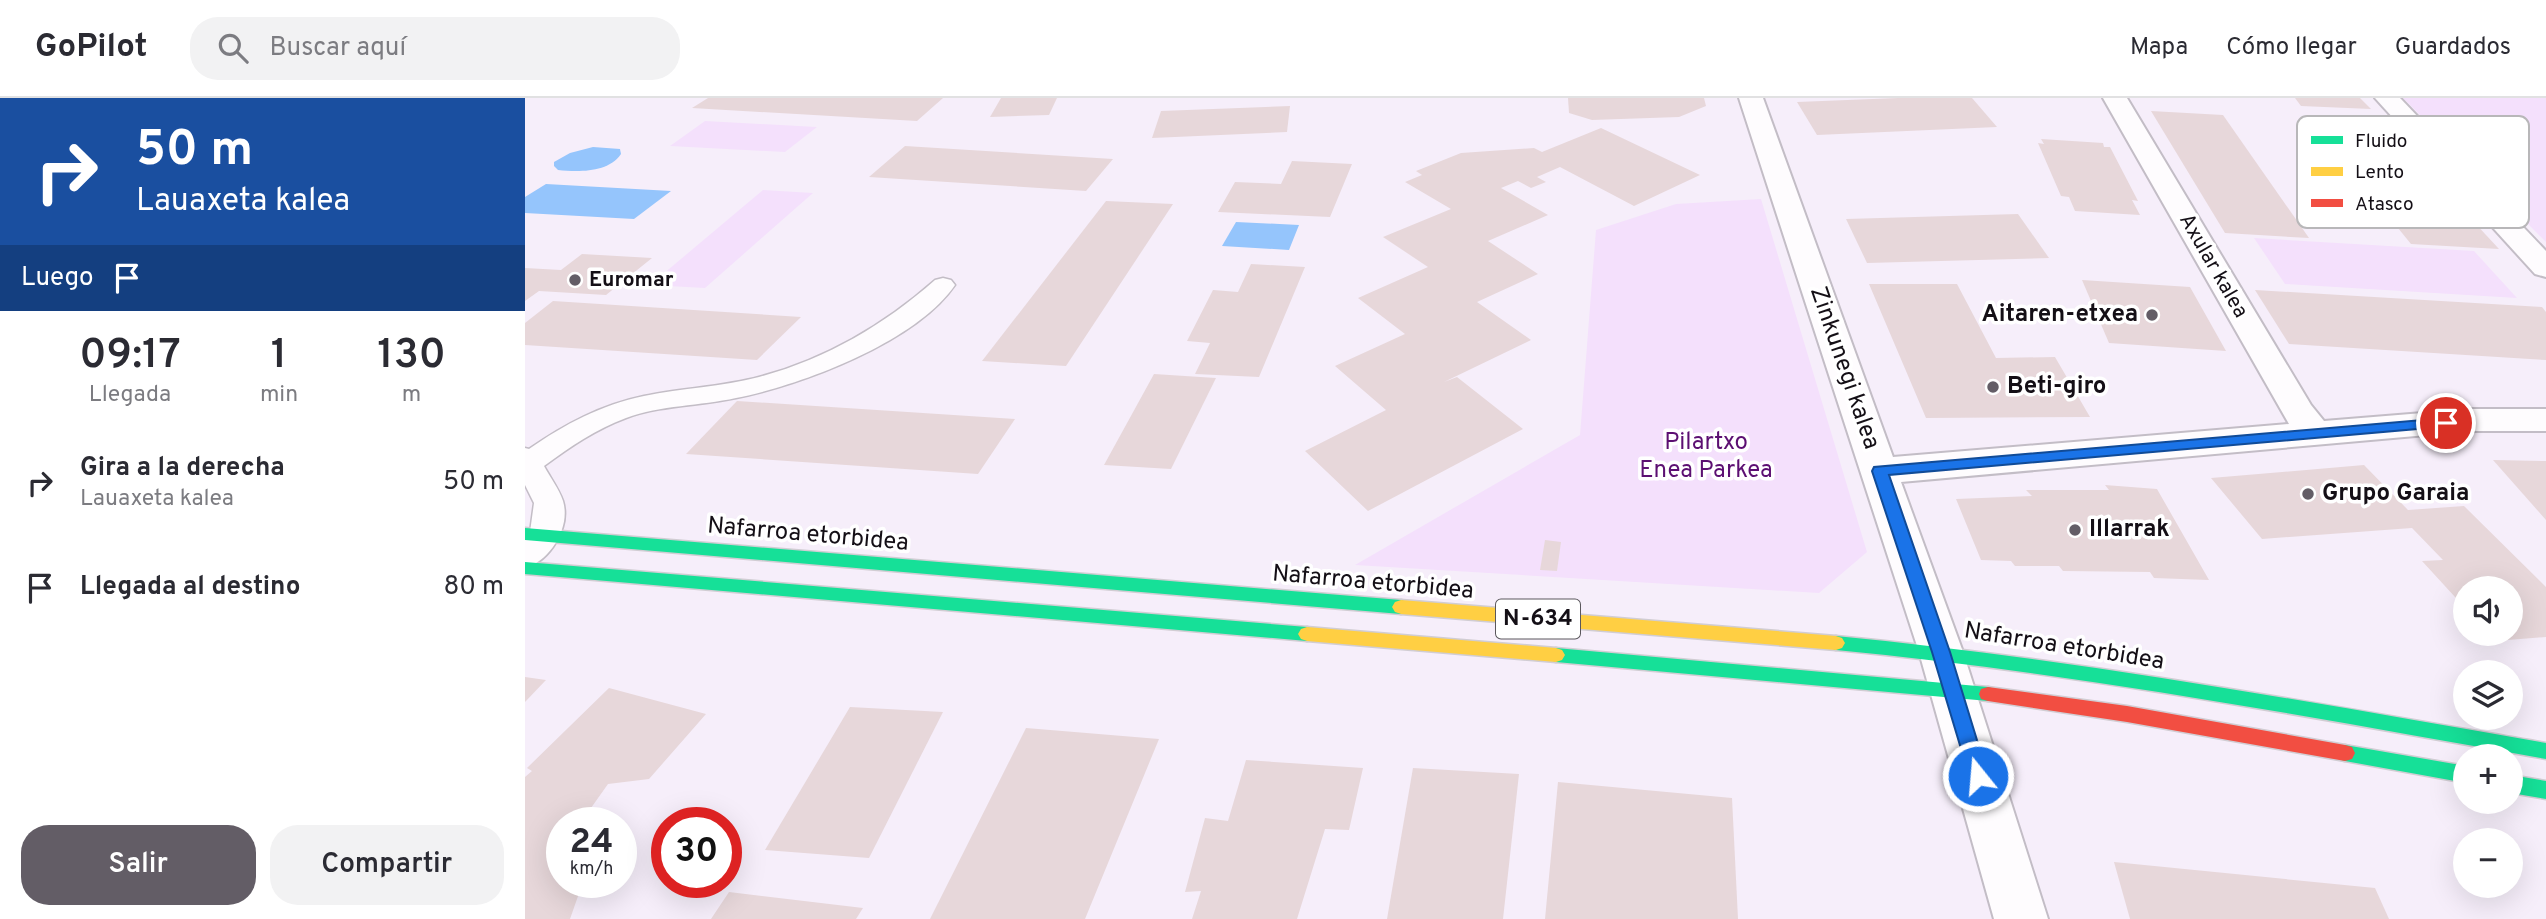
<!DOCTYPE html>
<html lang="es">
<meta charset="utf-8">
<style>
body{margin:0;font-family:Overpass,sans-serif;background:#f2f2f3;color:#2b2b33;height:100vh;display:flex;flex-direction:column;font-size:26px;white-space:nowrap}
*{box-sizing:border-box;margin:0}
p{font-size:23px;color:#7c7c81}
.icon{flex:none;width:38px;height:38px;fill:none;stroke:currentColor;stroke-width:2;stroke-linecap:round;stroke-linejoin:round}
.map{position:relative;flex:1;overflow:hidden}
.side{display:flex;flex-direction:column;background:#fff;width:525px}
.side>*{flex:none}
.banner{background:#1a4fa0;color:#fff;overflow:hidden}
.tools{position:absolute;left:1928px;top:478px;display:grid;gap:14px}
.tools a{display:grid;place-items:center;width:70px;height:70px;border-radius:50%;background:#fff;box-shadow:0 7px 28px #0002;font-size:35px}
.speed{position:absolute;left:21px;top:709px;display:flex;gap:14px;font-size:35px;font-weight:700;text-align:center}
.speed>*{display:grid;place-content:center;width:91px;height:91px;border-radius:50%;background:#fff;box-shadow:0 7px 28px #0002;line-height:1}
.speed small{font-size:18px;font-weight:400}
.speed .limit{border:10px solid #d22;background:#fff;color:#111}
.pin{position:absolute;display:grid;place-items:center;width:60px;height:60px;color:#fff;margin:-30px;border:4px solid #fff;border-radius:50%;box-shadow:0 2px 7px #0007}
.me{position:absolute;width:77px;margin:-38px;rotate:343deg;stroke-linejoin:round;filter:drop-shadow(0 0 5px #0008)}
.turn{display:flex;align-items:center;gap:24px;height:147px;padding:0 21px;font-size:32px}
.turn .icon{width:91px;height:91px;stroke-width:2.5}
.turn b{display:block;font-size:49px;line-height:60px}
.then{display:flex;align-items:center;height:66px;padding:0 21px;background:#0003;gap:14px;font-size:26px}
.eta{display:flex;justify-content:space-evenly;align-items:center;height:119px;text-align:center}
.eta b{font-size:42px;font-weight:600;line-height:49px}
.action{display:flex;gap:14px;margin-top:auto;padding:14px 21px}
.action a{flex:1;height:80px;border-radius:28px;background:#635d66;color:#fff;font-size:28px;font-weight:600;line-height:80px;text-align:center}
.action a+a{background:#f2f2f3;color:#2b2b33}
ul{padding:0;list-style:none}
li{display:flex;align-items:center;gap:21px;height:105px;padding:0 21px}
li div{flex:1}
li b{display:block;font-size:26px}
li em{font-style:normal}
header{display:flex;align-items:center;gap:42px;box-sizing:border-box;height:98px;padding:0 35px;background:#fff;border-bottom:2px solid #e1e1e2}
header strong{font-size:33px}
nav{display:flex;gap:38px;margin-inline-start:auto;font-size:24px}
.search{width:490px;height:63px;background:#f2f2f3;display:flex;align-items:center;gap:18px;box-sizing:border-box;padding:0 24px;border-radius:28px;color:#7c7c81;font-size:26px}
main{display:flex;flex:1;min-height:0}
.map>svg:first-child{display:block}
</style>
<header>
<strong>GoPilot</strong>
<div class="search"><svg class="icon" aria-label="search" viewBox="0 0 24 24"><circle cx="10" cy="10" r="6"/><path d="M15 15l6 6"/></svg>Buscar aquí</div>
<nav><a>Mapa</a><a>Cómo llegar</a><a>Guardados</a></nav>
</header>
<main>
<section class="side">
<div class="banner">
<div class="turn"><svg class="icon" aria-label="right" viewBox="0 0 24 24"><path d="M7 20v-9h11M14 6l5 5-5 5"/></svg><div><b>50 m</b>Lauaxeta kalea</div></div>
<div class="then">Luego<svg class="icon" aria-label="arrive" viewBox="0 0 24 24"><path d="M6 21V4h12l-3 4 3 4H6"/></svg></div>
</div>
<div class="eta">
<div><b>09:17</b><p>Llegada</p></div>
<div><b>1</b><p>min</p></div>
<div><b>130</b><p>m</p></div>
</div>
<ul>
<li><svg class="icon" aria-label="right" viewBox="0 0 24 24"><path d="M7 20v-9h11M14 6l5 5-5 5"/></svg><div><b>Gira a la derecha</b><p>Lauaxeta kalea</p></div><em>50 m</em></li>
<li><svg class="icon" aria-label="arrive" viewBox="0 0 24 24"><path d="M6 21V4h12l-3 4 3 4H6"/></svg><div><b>Llegada al destino</b></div><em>80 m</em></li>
</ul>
<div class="action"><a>Salir</a><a>Compartir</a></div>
</section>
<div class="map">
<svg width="2021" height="821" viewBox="0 0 2021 821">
<rect width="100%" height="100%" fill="#f6eefa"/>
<!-- green -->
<g fill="#f4e0fc">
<path d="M1878,0H2021V144Z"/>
<path d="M180,23L292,29L260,54L145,48Z"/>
<path d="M238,92L288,95L180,190L125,187Z"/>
<path d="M1236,101L1342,454L1294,495L830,467L1055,337L1071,132L1151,106Z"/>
<path d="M1729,140L1949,153L1992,200L1760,186Z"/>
</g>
<!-- water -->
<g fill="#95c5fc">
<path d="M68,49L95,51L96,56C83,75 53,74 33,72L29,68V64L45,55Z"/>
<path d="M21,86L146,93L109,121L0,115V99Z"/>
<path d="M711,124L774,127L764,152L697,148Z"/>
</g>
<!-- building -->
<g fill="#e7d7da">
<path d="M183,0H418L392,23L167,10Z"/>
<path d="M476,0H532L524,17L465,19Z"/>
<path d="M1043,0H1179L1181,8L1154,19L1067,22L1044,15Z"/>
<path d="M1373,0H1447L1472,29L1292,37L1272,4Z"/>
<path d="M1770,0H1835L1846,11L1776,8Z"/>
<path d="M765,8L762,34L627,40L636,13Z"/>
<path d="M1626,13L1698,17L1784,140L1700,135Z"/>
<path d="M1785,22L1858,26L1974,151L1886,146Z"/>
<path d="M1076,30L1175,77L1109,108L1035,69L1012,79L1021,84L1006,90L993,83L976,90L1023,117L963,143L1013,176L952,204L1006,242L919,284L932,279L998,331L843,413L780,353L861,312L810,268L880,236L833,200L903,169L858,139L926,111L880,84L897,77L891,73L936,55L1009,50L1017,54Z"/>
<path d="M1516,41L1578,45L1579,49H1585L1613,103L1607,102L1615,117L1550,113L1544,99L1536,98L1513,45L1519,46Z"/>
<path d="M380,48L588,61L561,93L344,79Z"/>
<path d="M767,63L827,66L805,119L693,114L710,84L756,86Z"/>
<path d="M581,103L648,106L541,268L457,263Z"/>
<path d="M1493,116L1524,160L1342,165L1321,121Z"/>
<path d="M57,156L127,160L81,197L14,193L0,203V170L36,172Z"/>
<path d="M726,166L780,169L734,279L670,276L685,245L662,243L688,192L713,194Z"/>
<path d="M1557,182L1665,189L1701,253L1584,245Z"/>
<path d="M1344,186H1432L1471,260L1530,259L1565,319L1401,320Z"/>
<path d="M1730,192L2017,209L2021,214V262L1764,246Z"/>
<path d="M28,203L276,219L232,262L0,247V225Z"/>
<path d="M629,276L691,280L646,371L579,367Z"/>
<path d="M212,303L490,321L453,376L161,356Z"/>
<path d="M1968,362L2021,363V422Z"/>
<path d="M1839,367L1883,412L1939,408L2021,489V539L1970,543L1963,536H1986V490H1941V511L1897,463L1918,462L1887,430L1737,441L1686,380Z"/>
<path d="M1580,387L1632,391L1684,482L1629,480L1625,474L1538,473L1534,468H1490L1486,463L1456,462L1431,401L1507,398L1501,392H1584Z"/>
<path d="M1020,442L1036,444L1032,473L1015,472Z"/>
<path d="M0,579L21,582L0,604Z"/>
<path d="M84,590L181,616L124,681L83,686L56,724H37V752L28,764L37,765V784H58L45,821H0V679L7,673L2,670Z"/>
<path d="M325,609L418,614L344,760L240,752Z"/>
<path d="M501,630L634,641L560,821H405Z"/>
<path d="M721,662L838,670L824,732L800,731L772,821H667L676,793L660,794L680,720L703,723Z"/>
<path d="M888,670L994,676L978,821H862Z"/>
<path d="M1033,684L1207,700L1213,821H1020Z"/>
<path d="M1589,764L1850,790L1864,821H1605Z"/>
<path d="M204,794L338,810L331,821H186Z"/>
</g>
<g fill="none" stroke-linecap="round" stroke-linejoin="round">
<defs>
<path id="lane" d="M418,180L426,182L430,187C391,244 277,287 211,300C175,308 136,307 101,320C71,331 45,349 19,368C25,379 34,391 38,403C46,429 25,463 0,470V440L5,434L9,405L0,387V350L4,351C40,326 76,307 119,298C157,290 197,289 234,279C301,261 359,227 410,182Z"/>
<g id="street">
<path d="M1214,0H1238L1368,359L1764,326L1578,0H1602L1786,307L1799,323L1947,311H2021V333H1947L1376,384L1438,554L1523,821H1469L1394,554Z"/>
<path d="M1850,0H1875L2021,153V179L2010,176Z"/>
</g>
<g id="fast">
<path d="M0,430L876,502L882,504L885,509L882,514L876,516L0,442Z"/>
<path d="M0,464L782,529L788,531L791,536L788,541L782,543L0,476Z"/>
<path d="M1311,538C1550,561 1785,604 2021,645V661C1785,619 1550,575 1311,552L1305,550L1302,545L1305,540Z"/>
<path d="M1031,550L1463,589L1470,591L1472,596L1470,601L1463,603L1031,564L1025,562L1022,557L1025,552Z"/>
<path d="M1820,647L1941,668V685L1820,663L1813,661L1810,655L1813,649Z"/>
<path d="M1986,677L2021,683V701L1986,695Z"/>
</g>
<g id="slow">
<path d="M876,502L1311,538L1317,540L1320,545L1317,550L1311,552L876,516L870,514L867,509L870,504Z"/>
<path d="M782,529L1031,550L1037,552L1040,557L1037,562L1031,564L782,543L776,541L773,536L776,531Z"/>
</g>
<path id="jam" d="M1463,589L1602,608L1820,647L1827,649L1830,655L1827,661L1820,663L1602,624L1463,603L1456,601L1454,596L1456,591Z"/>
</defs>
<!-- lane casing -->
<use href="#lane" stroke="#c3bdc6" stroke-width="3"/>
<!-- street casing -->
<use href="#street" stroke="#c3bdc6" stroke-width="4"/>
<!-- fast casing -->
<use href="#fast" stroke="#d1cdd3" stroke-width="3"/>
<!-- slow casing -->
<use href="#slow" stroke="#d1cdd3" stroke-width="3"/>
<!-- jam casing -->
<use href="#jam" stroke="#d1cdd3" stroke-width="3"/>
<!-- lane -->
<use href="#lane" fill="#fefcfe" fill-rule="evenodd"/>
<!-- street -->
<use href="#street" fill="#fefcfe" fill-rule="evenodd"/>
<!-- fast -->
<use href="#fast" fill="#16e098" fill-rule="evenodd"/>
<!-- slow -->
<use href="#slow" fill="#ffcf43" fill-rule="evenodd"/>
<!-- jam -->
<use href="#jam" fill="#f24e42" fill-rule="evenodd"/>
</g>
<!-- route -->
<path fill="#1a73e8" stroke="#114b97" stroke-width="2" d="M1921,320L1926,321V328L1364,377L1425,554L1463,678L1460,684L1453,687L1446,684L1407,554L1347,373L1349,369Z"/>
<!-- markers -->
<g fill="#635d66" stroke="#fff" stroke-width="2.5">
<circle cx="50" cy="182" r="7"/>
<circle cx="1627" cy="217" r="7"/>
<circle cx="1468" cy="289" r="7"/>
<circle cx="1783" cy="396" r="7"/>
<circle cx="1550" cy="432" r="7"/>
</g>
<g text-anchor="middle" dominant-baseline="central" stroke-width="7" stroke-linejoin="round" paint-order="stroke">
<!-- far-street labels -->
<g font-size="21" fill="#140f16" stroke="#fff">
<text transform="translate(1688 168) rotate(60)">Axular kalea</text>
</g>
<!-- far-poi labels -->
<g font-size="21" font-weight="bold" fill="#140f16" stroke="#fff" text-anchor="start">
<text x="64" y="182">Euromar</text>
</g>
<!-- shield labels -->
<rect fill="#fff" stroke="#5a575c" stroke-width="2" x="971" y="501.5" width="84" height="39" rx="5"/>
<g font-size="23" font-weight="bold" fill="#140f16">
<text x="1013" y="521">N-634</text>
</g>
<!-- poi labels -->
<g font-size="24" font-weight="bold" fill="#140f16" stroke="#fff" text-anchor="start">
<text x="1613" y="217" text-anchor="end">Aitaren-etxea</text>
<text x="1482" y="289">Beti-giro</text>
<text x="1797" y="396">Grupo Garaia</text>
<text x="1564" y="432">Illarrak</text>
</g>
<!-- street labels -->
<g font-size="24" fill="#140f16" stroke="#fff">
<text transform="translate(1319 270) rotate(71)">Zinkunegi kalea</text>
<text transform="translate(283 437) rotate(5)">Nafarroa etorbidea</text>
<text transform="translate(848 485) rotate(5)">Nafarroa etorbidea</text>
<text transform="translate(1539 549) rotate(9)">Nafarroa etorbidea</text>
</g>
<!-- park labels -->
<g font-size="24" fill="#5c0f72" stroke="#fff">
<text x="1181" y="345">Pilartxo<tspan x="1181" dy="28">Enea Parkea</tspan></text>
</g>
</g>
<!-- legend -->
<rect x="1772" y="18" width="232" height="112" rx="10" fill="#fff" stroke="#b8b7b9" stroke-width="2"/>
<rect x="1786" y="38" width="32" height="8" fill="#16e098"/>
<rect x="1786" y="69" width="32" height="9" fill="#ffcf43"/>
<rect x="1786" y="101" width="32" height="8" fill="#f24e42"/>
<g font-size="19" fill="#140f16">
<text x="1830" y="49">Fluido</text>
<text x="1830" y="80">Lento</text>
<text x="1830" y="112">Atasco</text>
</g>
</svg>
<div class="tools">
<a><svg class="icon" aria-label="sound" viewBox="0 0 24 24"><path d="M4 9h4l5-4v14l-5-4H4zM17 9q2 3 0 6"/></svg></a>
<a><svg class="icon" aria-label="layers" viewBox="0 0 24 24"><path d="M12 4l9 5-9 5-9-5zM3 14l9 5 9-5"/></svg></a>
<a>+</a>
<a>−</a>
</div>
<div class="speed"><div>24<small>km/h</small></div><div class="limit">30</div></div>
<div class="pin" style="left:1921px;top:325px;background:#d93025"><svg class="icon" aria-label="arrive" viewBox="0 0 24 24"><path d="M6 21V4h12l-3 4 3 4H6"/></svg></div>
<svg class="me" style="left:1453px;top:678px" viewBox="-20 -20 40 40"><circle r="17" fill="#1a73e8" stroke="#fff" stroke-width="3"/><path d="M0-11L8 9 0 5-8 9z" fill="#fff"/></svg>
</div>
</main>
